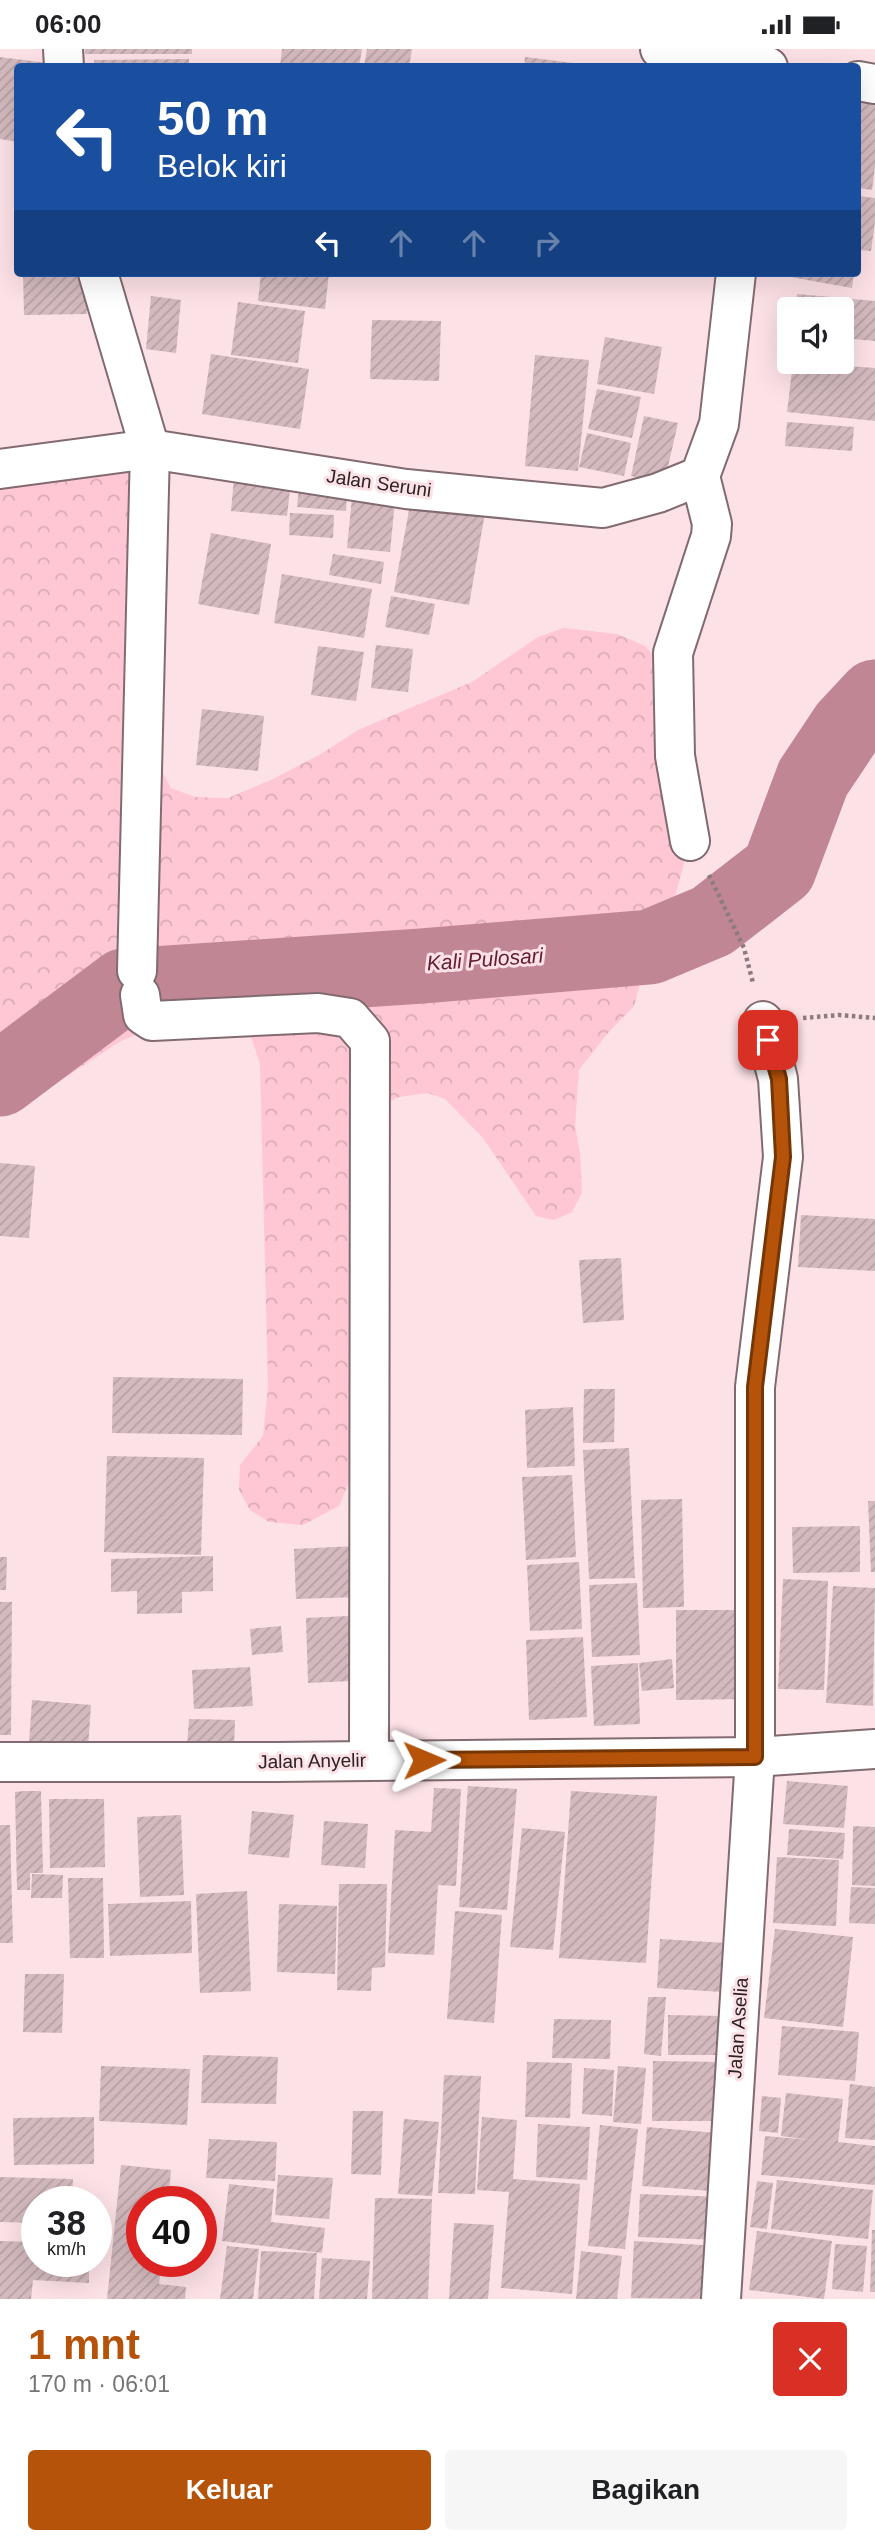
<!DOCTYPE html>
<html lang="id">
<meta charset="utf-8">
<style>
body{margin:0;font-family:Arial,sans-serif;background:#f6f6f6;color:#202124;height:100vh;display:flex;flex-direction:column;font-size:26px;white-space:nowrap}
*{box-sizing:border-box;margin:0}
p{font-size:23px;color:#757577}
.icon{flex:none;width:38px;height:38px;fill:none;stroke:currentColor;stroke-width:2;stroke-linecap:round;stroke-linejoin:round}
.map{position:relative;height:2250px;overflow:hidden}
.panel{display:flex;flex-direction:column;background:#fff;flex:1}
.panel>*{flex:none}
.banner{position:absolute;left:14px;top:14px;width:847px;height:214px;border-radius:7px;box-shadow:0 7px 28px #0002;background:#1a4fa0;color:#fff;overflow:hidden}
.controls{position:absolute;left:777px;top:248px;display:grid;gap:14px}
.controls a{display:grid;place-items:center;width:77px;height:77px;border-radius:7px;background:#fff;box-shadow:0 7px 28px #0002;font-size:35px}
.speed{position:absolute;left:21px;top:2137px;display:flex;gap:14px;font-size:35px;font-weight:700;text-align:center}
.speed>*{display:grid;place-content:center;width:91px;height:91px;border-radius:50%;background:#fff;box-shadow:0 7px 28px #0002;line-height:1}
.speed small{font-size:18px;font-weight:400}
.speed .limit{border:10px solid #d22;background:#fff;color:#111}
.pin{position:absolute;display:grid;place-items:center;width:60px;height:60px;color:#fff;margin:-30px;border-radius:14px;box-shadow:0 4px 10px #0006}
.me{position:absolute;width:77px;margin:-38px;rotate:89deg;stroke-linejoin:round;filter:drop-shadow(0 0 5px #0008)}
.turn{display:flex;align-items:center;gap:24px;height:147px;padding:0 28px;font-size:32px}
.turn .icon{width:91px;height:91px;stroke-width:2.5}
.turn b{display:block;font-size:49px;line-height:60px}
.lanes{display:flex;align-items:center;height:66px;padding:0 28px;background:#0003;justify-content:center;gap:35px;direction:ltr}
.lanes .off{opacity:.35}
.round{display:grid;place-items:center;flex:none;width:74px;height:74px;border-radius:7px;background:#f6f6f6}
.summary{display:flex;align-items:center;justify-content:space-between;height:119px;padding:0 28px}
h1{font-size:42px;font-weight:700;line-height:52px;color:#b45309}
.action{display:flex;gap:14px;margin-top:auto;padding:14px 28px}
.action a{flex:1;height:80px;border-radius:7px;background:#b45309;color:#fff;font-size:28px;font-weight:700;line-height:80px;text-align:center}
.action a+a{background:#f6f6f6;color:#202124}
.status{display:flex;justify-content:space-between;align-items:center;height:49px;padding:0 35px;background:#fff;direction:ltr}
.status svg{height:19px;fill:currentColor}
.map>svg:first-child{display:block}
</style>
<div class="status"><b>06:00</b><svg viewBox="0 0 49 12"><path d="M0 12V9h3v3zM5 12V6h3v6zM10 12V3h3v9zM15 12V0h3v12zM26 1h20v11H26zM47 4h2v5h-2z"/></svg></div>
<div class="map">
<svg width="875" height="2250" viewBox="0 0 875 2250">
<defs>
<pattern id="forest-crowns" width="20" height="18" patternUnits="userSpaceOnUse" patternTransform="scale(1.75)"><rect width="20" height="18" fill="#fec7d3"/><path d="M2 6a3 3 0 1 1 6 0M12 15a3 3 0 1 1 6 0" fill="none" stroke="#daabb5"/></pattern>
<pattern id="building-hatch" width="6" height="6" patternUnits="userSpaceOnUse" patternTransform="scale(1.75)"><rect width="6" height="6" fill="#d4babf"/><path d="M-1 1l2-2M0 6l6-6M5 7l2-2" fill="none" stroke="#b6a0a4"/></pattern>
</defs>
<rect width="100%" height="100%" fill="#fce1e6"/>
<!-- forest -->
<path fill="url(#forest-crowns)" d="M150,400L148,696L171,739L195,748L228,749L271,731L321,705L358,681L472,633L538,588L564,579L617,585L645,597L671,626L690,792L672,859L652,891L634,957L607,985L579,1021L575,1077L580,1104L582,1144L572,1163L554,1171L536,1167L483,1089L445,1050L428,1044L399,1048L368,1062L349,1082V1433L339,1457L303,1476L269,1473L250,1461L239,1441L240,1416L263,1387L268,1337L260,1015L250,985L155,978L119,993L66,1028L0,1054V420Z"/>
<g fill="none" stroke-linecap="round" stroke-linejoin="round">
<!-- river -->
<path stroke="#c08694" stroke-width="75" d="M0,1030L124,937L422,917L650,898L712,872L779,820L813,729L847,678L875,648"/>
</g>
<!-- building -->
<g fill="url(#building-hatch)">
<rect x="85" y="0" width="107" height="5"/>
<path d="M282,0H362L359,18H280Z"/>
<path d="M367,0H412L409,18H364Z"/>
<path d="M0,8L63,16L18,18V93L0,90Z"/>
<path d="M525,8L590,16V18H524Z"/>
<path d="M189,10V18H94V11Z"/>
<path d="M858,50L875,53V117L872,141L858,139Z"/>
<path d="M858,147L875,149V173L871,202L858,201Z"/>
<path d="M23,224H86L87,265L24,266Z"/>
<path d="M261,224H329L325,260L258,252Z"/>
<path d="M768,224H854L852,239Z"/>
<path d="M797,245L875,252V292L842,289V261H796Z"/>
<path d="M151,247L181,251L176,304L146,300Z"/>
<path d="M238,253L305,262L298,314L231,306Z"/>
<path d="M372,271L441,272L439,332L370,330Z"/>
<path d="M605,288L662,298L654,345L597,335Z"/>
<path d="M211,305L309,320L300,380L202,365Z"/>
<path d="M535,306L589,311L578,422L525,417Z"/>
<path d="M793,313L875,319V372L787,363Z"/>
<path d="M597,340L641,348L632,389L588,380Z"/>
<path d="M644,367L678,374L664,435L631,427Z"/>
<path d="M787,373L854,378L852,402L785,397Z"/>
<path d="M587,384L631,394L624,427L579,418Z"/>
<path d="M235,418L292,423L287,467L231,462Z"/>
<path d="M300,428L348,431L346,462L297,458Z"/>
<path d="M353,438L396,442L390,503L347,499Z"/>
<path d="M412,445L486,458L469,556L394,543Z"/>
<path d="M290,464L334,466L333,489L289,486Z"/>
<path d="M211,484L271,495L259,566L198,555Z"/>
<path d="M333,505L384,513L381,535L329,526Z"/>
<path d="M282,525L372,540L364,589L274,574Z"/>
<path d="M391,547L435,555L429,586L385,578Z"/>
<path d="M376,596L413,600L408,643L371,639Z"/>
<path d="M318,597L364,603L356,652L311,646Z"/>
<path d="M202,660L264,667L258,722L196,716Z"/>
<path d="M0,1114L35,1117L29,1189L0,1187Z"/>
<path d="M801,1166L875,1170V1222L798,1218Z"/>
<path d="M621,1209L624,1271L583,1274L579,1211Z"/>
<path d="M113,1328L243,1330L242,1386L112,1384Z"/>
<path d="M584,1340H615L614,1393L583,1394Z"/>
<path d="M573,1358L575,1417L527,1419L525,1361Z"/>
<path d="M629,1399L635,1529L589,1530L583,1401Z"/>
<path d="M107,1407L204,1409L201,1506L104,1503Z"/>
<path d="M572,1426L576,1508L526,1511L522,1428Z"/>
<path d="M682,1450L684,1558L643,1559L641,1451Z"/>
<path d="M868,1452H875V1523H871Z"/>
<path d="M860,1477V1523L793,1524L792,1478Z"/>
<path d="M356,1497L359,1548L296,1550L294,1500Z"/>
<path d="M213,1507V1542L182,1543V1564L137,1565V1542L111,1543V1510Z"/>
<path d="M0,1508H7L6,1541H0Z"/>
<path d="M579,1513L582,1580L530,1582L527,1516Z"/>
<path d="M783,1530L828,1532L824,1641L778,1640Z"/>
<path d="M637,1534L640,1606L592,1608L589,1536Z"/>
<path d="M833,1537L875,1539L873,1657L826,1654Z"/>
<path d="M0,1553H12L11,1686H0Z"/>
<path d="M676,1561H750V1650L676,1651Z"/>
<path d="M349,1567L351,1632L308,1634L306,1569Z"/>
<path d="M281,1577L283,1603L252,1606L250,1580Z"/>
<path d="M583,1588L587,1668L529,1671L526,1591Z"/>
<path d="M672,1610L674,1639L642,1642L639,1614Z"/>
<path d="M638,1614L640,1675L594,1677L591,1617Z"/>
<path d="M250,1618L253,1657L194,1660L192,1621Z"/>
<path d="M32,1651L91,1656L88,1699L29,1694Z"/>
<path d="M189,1670L235,1671L234,1699L187,1697Z"/>
<path d="M787,1732L848,1737L844,1779L783,1775Z"/>
<path d="M468,1737L517,1740L507,1861L459,1858Z"/>
<path d="M434,1739L461,1740L456,1837L438,1836L434,1906L388,1904L395,1781L431,1783Z"/>
<path d="M24,1742H41L43,1824H30V1841H17L15,1743Z"/>
<path d="M571,1742L657,1747L646,1914L559,1909Z"/>
<path d="M49,1750H104L105,1818L50,1819Z"/>
<path d="M252,1762L294,1766L289,1809L248,1805Z"/>
<path d="M181,1766L184,1846L140,1848L137,1768Z"/>
<path d="M324,1772L368,1775L365,1819L321,1816Z"/>
<path d="M0,1776H10L13,1894H0Z"/>
<path d="M853,1777L875,1778V1837L852,1836Z"/>
<path d="M522,1779L565,1783L553,1901L510,1898Z"/>
<path d="M789,1780L845,1784L843,1810L787,1806Z"/>
<path d="M777,1808L839,1811L836,1877L773,1874Z"/>
<path d="M32,1825L63,1826L62,1849H31Z"/>
<path d="M68,1829H103L104,1909H70Z"/>
<path d="M339,1835H387L385,1918L372,1919L371,1942L337,1941Z"/>
<path d="M851,1838L875,1839V1875L849,1874Z"/>
<path d="M247,1842L251,1942L200,1944L196,1845Z"/>
<path d="M191,1852L192,1904L110,1907L108,1855Z"/>
<path d="M279,1855L337,1857L335,1925L277,1923Z"/>
<path d="M455,1862L502,1866L494,1974L447,1970Z"/>
<path d="M775,1880L853,1888L843,1978L764,1969Z"/>
<path d="M660,1890L726,1894L723,1943L657,1939Z"/>
<path d="M25,1925H64L62,1984L23,1983Z"/>
<path d="M648,1948H666L661,2007L644,2005Z"/>
<path d="M668,1966L722,1967V2006H668Z"/>
<path d="M554,1970L611,1971L610,2010L552,2009Z"/>
<path d="M782,1977L859,1983L855,2032L778,2026Z"/>
<path d="M203,2006L278,2008L276,2055L201,2054Z"/>
<path d="M653,2012L725,2013V2072H652Z"/>
<path d="M527,2013L572,2014L570,2069L525,2068Z"/>
<path d="M101,2017L190,2020L187,2076L99,2072Z"/>
<path d="M618,2017L646,2019L641,2075L613,2073Z"/>
<path d="M584,2019L614,2021L612,2067L582,2065Z"/>
<path d="M444,2026L481,2027L475,2145L438,2144Z"/>
<path d="M850,2035L875,2038V2091L845,2089Z"/>
<path d="M786,2044L843,2050L838,2093L875,2097V2136L761,2126L765,2087L811,2091L781,2087Z"/>
<path d="M762,2047L781,2049L778,2084L759,2082Z"/>
<path d="M353,2062H383L381,2126L351,2125Z"/>
<path d="M94,2068V2115L14,2116L13,2069Z"/>
<path d="M482,2068L517,2071L513,2130L580,2135L572,2245L501,2239L509,2143L477,2141Z"/>
<path d="M404,2070L439,2073L432,2147L398,2145Z"/>
<path d="M538,2075L590,2078L587,2131L536,2128Z"/>
<path d="M600,2076L638,2080L625,2200L588,2197Z"/>
<path d="M647,2078L717,2084L712,2142L642,2137Z"/>
<path d="M209,2090L277,2093L275,2132L206,2129Z"/>
<path d="M121,2116L171,2121L168,2152H142V2212H162L159,2235L186,2238L185,2250H107Z"/>
<path d="M278,2126L333,2129L329,2170L275,2166Z"/>
<path d="M0,2128L73,2130L72,2152H37V2174L0,2173Z"/>
<path d="M777,2131L873,2141L868,2190L771,2180Z"/>
<path d="M757,2132L773,2134L767,2180L750,2178Z"/>
<path d="M229,2135L274,2140L271,2173L325,2179L322,2204L222,2192Z"/>
<path d="M640,2145L723,2148L721,2191L638,2188Z"/>
<path d="M375,2149L432,2150L428,2250H372Z"/>
<path d="M454,2174L494,2176L488,2250H449Z"/>
<path d="M872,2181H875V2243H870Z"/>
<path d="M757,2182L832,2192L824,2250L749,2241Z"/>
<path d="M0,2192L37,2193V2212H89V2234L33,2231L31,2250H0Z"/>
<path d="M634,2192L719,2197L716,2250L631,2249Z"/>
<path d="M835,2195L867,2197L863,2243L832,2240Z"/>
<path d="M227,2197L259,2200L253,2250H220Z"/>
<path d="M261,2202L317,2204L314,2250H258Z"/>
<path d="M581,2202L622,2207L617,2250H576Z"/>
<path d="M322,2209L370,2212L367,2250H319Z"/>
</g>
<g fill="none" stroke-linecap="round" stroke-linejoin="round">
<defs>
<g id="street">
<path d="M63,0L64,18"/>
<path d="M660,0L768,18"/>
<path d="M858,32L875,35"/>
<path d="M98,224L150,400L137,922"/>
<path d="M0,420L150,400L406,440L603,459L658,444L700,427L719,375L736,224"/>
<path d="M690,792L675,707L673,604L711,487L712,475L700,427"/>
<path d="M140,946L143,966L152,972L318,964L350,969L370,992L369,1711"/>
<path d="M721,2250L755,1708V1338L783,1108L778,1030L763,972"/>
</g>
<path id="secondary" d="M0,1713H276L755,1708L875,1700"/>
</defs>
<!-- street casing -->
<use href="#street" stroke="#826b70" stroke-width="42"/>
<!-- secondary casing -->
<use href="#secondary" stroke="#826b70" stroke-width="42"/>
<!-- path -->
<g stroke="#8d7b7f" stroke-width="4.5" stroke-dasharray="3.5 3.5" stroke-linecap="butt">
<path d="M709,826L744,899L753,934"/>
<path d="M803,969L839,966L875,969"/>
</g>
<!-- street -->
<use href="#street" stroke="#fff" stroke-width="38"/>
<!-- secondary -->
<use href="#secondary" stroke="#fff" stroke-width="38"/>
</g>
<g fill="none" stroke-linecap="round" stroke-linejoin="round">
<defs>
<path id="route" d="M424,1711L755,1708V1338L783,1108L779,1030L768,991"/>
</defs>
<!-- route casing -->
<use href="#route" stroke="#753606" stroke-width="18"/>
<!-- route -->
<use href="#route" stroke="#b45309" stroke-width="12"/>
</g>
<g text-anchor="middle" dominant-baseline="central" stroke-width="6" stroke-linejoin="round" paint-order="stroke">
<!-- street labels -->
<g font-size="19" fill="#2c2224" stroke="#fce1e6">
<text transform="translate(379 434) rotate(8)">Jalan Seruni</text>
<text transform="translate(312 1712) rotate(-1)">Jalan Anyelir</text>
<text transform="translate(738 1979) rotate(-86)">Jalan Aselia</text>
</g>
<!-- water labels -->
<g font-size="21" font-style="italic" fill="#621c33" stroke="#fce1e6">
<text transform="translate(485 910) rotate(-4)">Kali Pulosari</text>
</g>
</g>
</svg>
<div class="controls">
<a><svg class="icon" aria-label="sound" viewBox="0 0 24 24"><path d="M4 9h4l5-4v14l-5-4H4zM17 9q2 3 0 6"/></svg></a>
</div>
<div class="speed"><div>38<small>km/h</small></div><div class="limit">40</div></div>
<div class="pin" style="left:768px;top:991px;background:#d93025"><svg class="icon" aria-label="arrive" viewBox="0 0 24 24"><path d="M6 21V4h12l-3 4 3 4H6"/></svg></div>
<svg class="me" style="left:424px;top:1711px" viewBox="-20 -20 40 40"><path d="M0-17L14 15 0 8-14 15z" fill="#b45309" stroke="#fff" stroke-width="4"/></svg>
<div class="banner">
<div class="turn"><svg class="icon" aria-label="left" viewBox="0 0 24 24"><path d="M17 20v-9H6M10 6l-5 5 5 5"/></svg><div><b>50 m</b>Belok kiri</div></div>
<div class="lanes"><svg class="icon" aria-label="left" viewBox="0 0 24 24"><path d="M17 20v-9H6M10 6l-5 5 5 5"/></svg><svg class="icon off" aria-label="ahead" viewBox="0 0 24 24"><path d="M12 20V5M6 11l6-6 6 6"/></svg><svg class="icon off" aria-label="ahead" viewBox="0 0 24 24"><path d="M12 20V5M6 11l6-6 6 6"/></svg><svg class="icon off" aria-label="right" viewBox="0 0 24 24"><path d="M7 20v-9h11M14 6l5 5-5 5"/></svg></div>
</div>
</div>
<section class="panel">
<div class="summary"><div><h1>1 mnt</h1><p>170 m · 06:01</p></div><a class="round" style="background:#d93025;color:#fff"><svg class="icon" aria-label="close" viewBox="0 0 24 24"><path d="M6 6l12 12M18 6L6 18"/></svg></a></div>
<div class="action"><a>Keluar</a><a>Bagikan</a></div>
</section>
